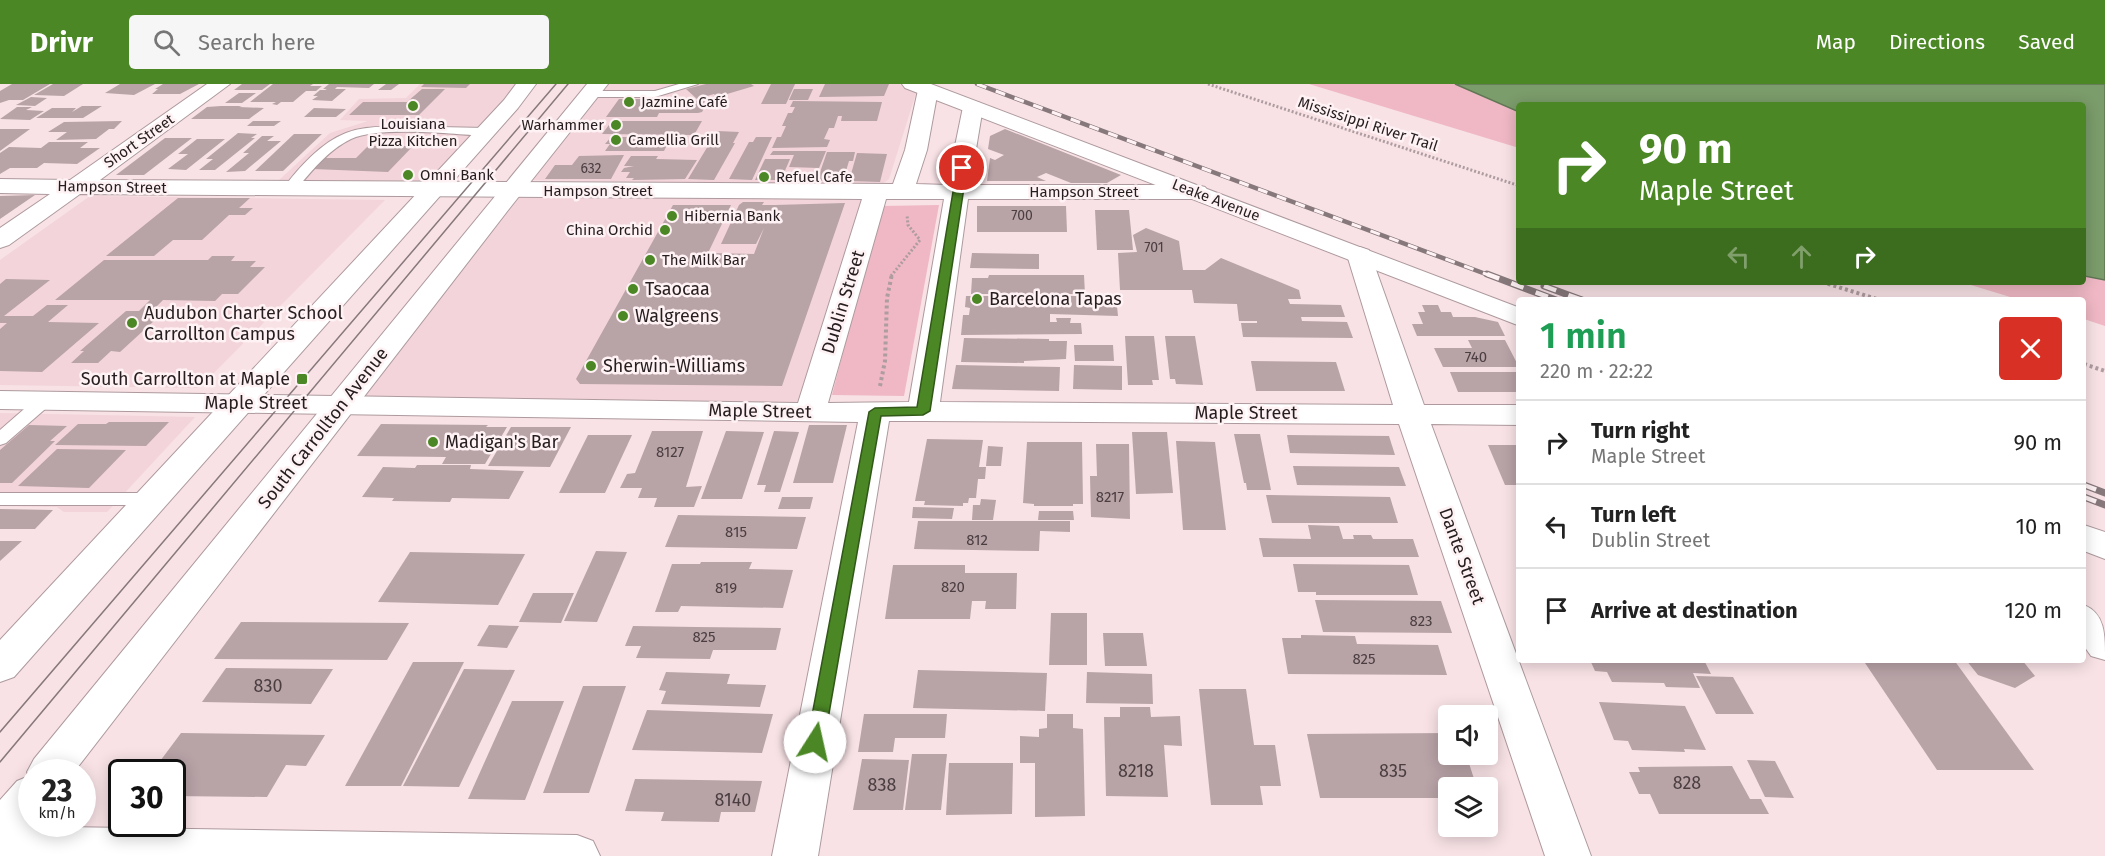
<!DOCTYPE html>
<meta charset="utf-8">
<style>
body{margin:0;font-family:"Fira Sans",sans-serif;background:#f6f6f6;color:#222;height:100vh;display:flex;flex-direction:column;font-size:22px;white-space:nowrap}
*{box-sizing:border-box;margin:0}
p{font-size:20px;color:#767676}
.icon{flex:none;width:33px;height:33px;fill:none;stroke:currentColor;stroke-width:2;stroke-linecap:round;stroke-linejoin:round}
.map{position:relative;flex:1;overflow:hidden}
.drawer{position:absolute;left:1516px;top:213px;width:570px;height:366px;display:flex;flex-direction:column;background:#fff;border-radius:6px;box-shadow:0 3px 15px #0003}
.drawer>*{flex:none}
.banner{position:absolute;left:1516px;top:18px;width:570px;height:183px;border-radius:6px;box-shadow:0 3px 15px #0003;background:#4b8725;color:#fff;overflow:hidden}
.tools{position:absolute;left:1438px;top:621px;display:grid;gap:12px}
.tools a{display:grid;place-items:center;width:60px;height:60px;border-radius:6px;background:#fff;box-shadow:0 3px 15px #0003;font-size:30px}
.speed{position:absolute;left:18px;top:675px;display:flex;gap:12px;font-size:30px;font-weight:700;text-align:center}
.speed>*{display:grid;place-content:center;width:78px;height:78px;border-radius:50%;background:#fff;box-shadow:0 3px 15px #0003;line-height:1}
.speed small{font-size:15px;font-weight:400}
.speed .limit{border:3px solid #111;border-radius:9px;background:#fff;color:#111}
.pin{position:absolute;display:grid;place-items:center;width:51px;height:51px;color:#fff;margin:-26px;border:3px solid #fff;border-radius:50%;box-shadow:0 2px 6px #0007}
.me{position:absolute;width:66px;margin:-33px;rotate:10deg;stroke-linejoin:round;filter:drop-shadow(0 0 4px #0008)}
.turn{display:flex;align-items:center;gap:21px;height:126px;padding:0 24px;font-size:27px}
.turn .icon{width:78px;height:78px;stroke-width:2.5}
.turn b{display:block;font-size:42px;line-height:51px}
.lanes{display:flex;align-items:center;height:57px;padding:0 24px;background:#0003;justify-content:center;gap:30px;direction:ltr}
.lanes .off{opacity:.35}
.round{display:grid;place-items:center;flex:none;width:63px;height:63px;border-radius:6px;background:#f6f6f6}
.headline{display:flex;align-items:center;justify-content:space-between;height:102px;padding:0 24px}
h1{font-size:36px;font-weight:600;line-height:45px;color:#1e9e55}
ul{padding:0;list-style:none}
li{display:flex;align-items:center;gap:18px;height:84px;padding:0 24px;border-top:2px solid #e0e0e0}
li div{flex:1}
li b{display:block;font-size:22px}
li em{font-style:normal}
header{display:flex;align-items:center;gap:36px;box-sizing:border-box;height:84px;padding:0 30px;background:#4b8725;color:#fff}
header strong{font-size:28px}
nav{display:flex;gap:33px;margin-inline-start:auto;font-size:21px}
.search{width:420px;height:54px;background:#f6f6f6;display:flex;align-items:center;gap:15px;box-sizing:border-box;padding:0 21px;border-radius:6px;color:#767676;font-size:22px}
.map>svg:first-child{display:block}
</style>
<header>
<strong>Drivr</strong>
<div class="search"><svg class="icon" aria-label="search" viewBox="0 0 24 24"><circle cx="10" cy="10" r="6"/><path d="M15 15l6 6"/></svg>Search here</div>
<nav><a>Map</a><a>Directions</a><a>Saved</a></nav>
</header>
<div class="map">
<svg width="2105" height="772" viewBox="0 0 2105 772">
<rect width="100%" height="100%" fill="#f8e2e6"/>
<!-- built -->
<g fill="#f2d4da">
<path d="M420,0H518L486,39L429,99L278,97L330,49L368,37L340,36L359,15L406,14Z"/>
<path d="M603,0H899L917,6L889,95L881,101L528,96Z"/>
<path d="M510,107L863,111L825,325L341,320Z"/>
<path d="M90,112L385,116L199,304L0,301V176Z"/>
<path d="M0,329L195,333L107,428H64L57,423L0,422Z"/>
</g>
<!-- green -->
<g fill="#efb8c4">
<path d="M1309,0H1458L1519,28V64Z"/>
<path d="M939,121L904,312L832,311L881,122Z"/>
<path d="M2084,182L2105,187V242L2084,235V216H2020L1961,198H2084Z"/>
</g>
<!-- water -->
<path fill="#7b9c6b" stroke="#617654" stroke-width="1.5" d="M1455,0H2105V196L2084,192V21H1520L1519,28Z"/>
<!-- building -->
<g fill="#b8a3a7">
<path d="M12,0H50L23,16H9L0,19V7Z"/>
<path d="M53,0H83L64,12L34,11Z"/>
<path d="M120,0H155L134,11L105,9Z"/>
<path d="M163,0H199L180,10H152L158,5H155Z"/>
<path d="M242,0H270L262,6H234Z"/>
<path d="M273,0H313L310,2H322L316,7H306L293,18H281L277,21L272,20L276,18H250Z"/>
<path d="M329,0H374L369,4L337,3L335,5H346L332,17L312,16L318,12H313L320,6H325L327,5H323Z"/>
<path d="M386,0H399L391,6H378Z"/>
<path d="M424,0H470L466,4L421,3Z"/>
<path d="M706,0H751L754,2L717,13L714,10L697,15L686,5Z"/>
<path d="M771,0H795L786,20H761Z"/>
<path d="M825,0H889L884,12L819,13Z"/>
<path d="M422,5H445L419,31H349L363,18H407Z"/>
<path d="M794,5H813L808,16H789Z"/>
<path d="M239,9H256L242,19H225Z"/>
<path d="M31,13L47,14L35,22L16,21Z"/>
<path d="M619,15H669L668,16L705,17L704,19H707L702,28L698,29H659L657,33H606Z"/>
<path d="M793,17L882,18L877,37H841L842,32H838L834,44H829L824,55L830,56L827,63L772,64L777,53H781L786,42H782L788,29H792L795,23H790Z"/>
<path d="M82,22H102L83,34H36L52,24H76L72,28Z"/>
<path d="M221,22H242L239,23L264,24L249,35H191L207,23Z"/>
<path d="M17,23H32L26,26L44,27L30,36L0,35Z"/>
<path d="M314,24L346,25L336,33H304Z"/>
<path d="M122,37L114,45H109L96,55L56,56L67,48H48L64,38Z"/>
<path d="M253,37H281L274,42H247Z"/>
<path d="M612,37H702L694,51L602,50Z"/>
<path d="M0,45H30L0,67Z"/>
<path d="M1005,45L1121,91L1107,99H1071L1046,89L1037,93L1046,97H987L990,74L995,76L1004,71L988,65L990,52Z"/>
<path d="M717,47L739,48L733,59H735L714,96L688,95Z"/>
<path d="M238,49L257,50L251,54H255L215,86H199L213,75H206Z"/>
<path d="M294,50H322L283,87H255Z"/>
<path d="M262,52H274L267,57H281L245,87L226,88L249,69H243Z"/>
<path d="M611,53H673L671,56H679L675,63H666L664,67H605L610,60H605Z"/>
<path d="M756,53H772L752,96L729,95L749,58H753Z"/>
<path d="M165,54H192L144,91H116Z"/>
<path d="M197,55H225L186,86L168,85L188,70H178Z"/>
<path d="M49,58H88L80,64H100L77,80L44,79L37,84H10L0,90V69L9,63L41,64Z"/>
<path d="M368,62H413L388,88L313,85L325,74H356Z"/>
<path d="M773,67H826L819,84L789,83L794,71H770Z"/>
<path d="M827,68H855L853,77H849L843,97H817Z"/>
<path d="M857,69L887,70L880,98L849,97Z"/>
<path d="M624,71L611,95H545L555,81H572L579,72Z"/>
<path d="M631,72H658L656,75L697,76L685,95L632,96L634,94H626L630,88H621L624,84L634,82H624Z"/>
<path d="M765,75H790L781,96H755Z"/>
<path d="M35,111L0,135V112Z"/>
<path d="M178,114H250L239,124H253L245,131H229L202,156H173L154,172H106Z"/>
<path d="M743,118H764L762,121H775L845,119L782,302L580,300L576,295L673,121H731L708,169L754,170L764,144L756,160H721L739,121Z"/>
<path d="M977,122H1066L1067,148H977Z"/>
<path d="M1095,126H1129L1133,166H1097Z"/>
<path d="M1146,144L1179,157L1183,186H1205L1221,174L1299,206L1301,215H1288L1290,220L1341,221L1345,233H1301L1302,237L1347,238L1353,254L1243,253L1241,239H1257V237H1239L1237,220L1194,219L1192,206H1120L1118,169L1137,168L1133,151Z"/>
<path d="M972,169L1039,170V185L970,184Z"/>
<path d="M212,172H235L231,177H256L250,183H265L238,210H222L215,217L163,216L152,227L166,226L120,268L111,267L98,279H71L84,267H80L126,227H139L150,216H55L104,176H208Z"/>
<path d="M989,191H1084L1085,210H971L972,194H988Z"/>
<path d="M6,195L50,196L4,232H33L47,221H68L48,238L99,239L42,288L0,287V245L7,239H0V200Z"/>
<path d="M966,212H1116L1118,232L1050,230V238H1057L1056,234H1071L1070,239H1081L1082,250L961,251L963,231H969L970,224L965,223Z"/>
<path d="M1422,221H1438L1441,228H1451L1453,233H1475L1498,238L1505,252H1417L1412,240H1423L1418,228H1425Z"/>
<path d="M1125,252H1154L1159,296H1152L1153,301H1128Z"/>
<path d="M1165,252H1195L1203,301L1176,300L1175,295H1170Z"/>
<path d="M964,254L1049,255V257H1067L1066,275L1024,277V279L961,278Z"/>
<path d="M1468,256H1505L1519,283H1443L1434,264H1472Z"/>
<path d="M1074,261H1113L1114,277H1075Z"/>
<path d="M1251,277L1336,278L1345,307H1256Z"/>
<path d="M956,281L1060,283L1059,307L952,305Z"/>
<path d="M1074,281L1122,282V306L1073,305Z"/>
<path d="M1450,288H1520V308H1458Z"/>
<path d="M109,338H169L146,362L55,361L78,340H106Z"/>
<path d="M381,340L488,341L486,343H507L485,380H442L446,373L357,372Z"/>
<path d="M29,341L67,342L50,357H55L12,399H0V366Z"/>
<path d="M809,341H847L833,399H793Z"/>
<path d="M511,343H571L550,383L488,382Z"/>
<path d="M652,347H703L686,403L702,402L694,423H654L657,414H638L642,404H620L627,390L635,389Z"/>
<path d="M726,347L764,348L742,415H701Z"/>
<path d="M774,347L799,348L780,408H764L766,401H757Z"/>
<path d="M1132,348H1167L1173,409L1136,410Z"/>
<path d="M1234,350H1260L1271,406H1247L1246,399H1244Z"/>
<path d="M588,351H632L605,409H559Z"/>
<path d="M1287,351L1389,352L1395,371L1290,369Z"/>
<path d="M927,355L983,356L979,383H986L985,395H978L976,414H969L968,419H963V422L924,421L925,417H915Z"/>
<path d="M1176,357L1215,358L1226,446H1183Z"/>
<path d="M1027,358H1082L1083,420H1073V422H1034V420L1023,419Z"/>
<path d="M1096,360H1129L1130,435L1091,433L1090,392H1097Z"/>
<path d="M1488,361H1520V401H1505Z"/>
<path d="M988,362L1003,363L1001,382H986Z"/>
<path d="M57,365L126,366L89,404L18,402Z"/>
<path d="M417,381H471L470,385L524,387L509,415L452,414L450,418L392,417L394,414L362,413L383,383L415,384Z"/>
<path d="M1293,382L1399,383L1406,402L1297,401Z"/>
<path d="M1266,411L1390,413L1398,439H1272Z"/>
<path d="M782,413H813L810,425H778Z"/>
<path d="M981,415L996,416L993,436H972L973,421H980Z"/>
<path d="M913,423L954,424L952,435L912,434Z"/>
<path d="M0,425L53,426L35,445H0Z"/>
<path d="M1039,427H1073L1074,436H1038Z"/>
<path d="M678,431L806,433L797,465L665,463Z"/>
<path d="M918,437H1070V448L1040,447L1039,467L914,465Z"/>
<path d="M1308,441L1339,442L1343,455H1354L1353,451H1371L1373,455H1413L1419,473H1263L1259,454L1311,455Z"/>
<path d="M0,457H22L0,477Z"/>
<path d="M596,467L627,468L597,538L564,537Z"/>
<path d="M410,468L525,470L498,521L378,518Z"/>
<path d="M701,478H752L749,485L793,486L783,524L681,522L678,528H655L672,480H700Z"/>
<path d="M1293,480L1409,481L1418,511H1316V508H1298Z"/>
<path d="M893,481H965V489H1017L1016,525H985L986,517H972L970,535H885Z"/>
<path d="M533,509H574L561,539L519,538Z"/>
<path d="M1315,516L1441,517L1452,549L1323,548Z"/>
<path d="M1051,529H1087V581H1049Z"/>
<path d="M241,538L409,539L387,576L214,575Z"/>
<path d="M489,541L519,542L507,564L477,562Z"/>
<path d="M633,542L696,543L781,544L776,566H713L710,575L636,574L641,562H625Z"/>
<path d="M1103,549H1143L1147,582H1105Z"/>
<path d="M1301,551L1355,552L1357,560L1438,561L1447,591L1288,590L1282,554H1301Z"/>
<path d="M1590,576H1704L1711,590L1693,589L1700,604L1666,603L1664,599L1612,598L1607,588L1595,587Z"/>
<path d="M1863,576H1954L2034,686H1937Z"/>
<path d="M1966,576H2022L2035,592L2015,604L1978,591Z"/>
<path d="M413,578H464L401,702H345Z"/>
<path d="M226,584L333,585L311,620L202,618Z"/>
<path d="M464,585L515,586L459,703L403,702Z"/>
<path d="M918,586L1047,589L1045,627L913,624Z"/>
<path d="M666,588L730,590L727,600L766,601L760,623L661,620L666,607L659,606Z"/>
<path d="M1087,588L1152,590L1153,620L1086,619Z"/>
<path d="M1696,592L1733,593L1754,630H1716Z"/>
<path d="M583,602H626L589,709H543Z"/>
<path d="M1199,605H1246L1254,661H1275L1281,702H1260L1263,721H1211Z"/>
<path d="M512,617H564L525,716L468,715Z"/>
<path d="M1599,618L1685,622L1706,666L1684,665L1685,668L1632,666L1628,657L1614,656Z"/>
<path d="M1120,623H1150L1151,633L1180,632L1182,662L1164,661L1168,713L1106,712L1104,633H1120Z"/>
<path d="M647,626L773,630L762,669L632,666Z"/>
<path d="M864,630H947L945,654H895L893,668H858Z"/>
<path d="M1047,630H1073V644L1083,645L1085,732L1035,733V679H1020V652L1039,653V645L1047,644Z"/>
<path d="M181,649L325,651L306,682L286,681L267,713L172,712V688H152Z"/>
<path d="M1449,649V670H1466L1477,704H1449V714H1320L1307,650Z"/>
<path d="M912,670H947L941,726H905Z"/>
<path d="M862,675L909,676L903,726H853Z"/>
<path d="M1747,676L1775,677L1794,714L1765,713Z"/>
<path d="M949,679H1013L1012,730L946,731Z"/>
<path d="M1732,682L1750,715H1761L1769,730H1659L1650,710H1639L1629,688H1640L1638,683Z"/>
<path d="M635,695L762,697L755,728H721L719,738L661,737L664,728L625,727Z"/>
</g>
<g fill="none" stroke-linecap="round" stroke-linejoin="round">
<defs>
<g id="lane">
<path d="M679,0H698L655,13H590L584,10L590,7H655Z"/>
<path d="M393,42L485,44L491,48L485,52C453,50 379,42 351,55C328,66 310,89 294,108H284L283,105C298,84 322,58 346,49C361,43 377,43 393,42Z"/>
<path d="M45,311L51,312L53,316L51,320L6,359L0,361V346L39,312Z"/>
<path d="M0,409H150L157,411L159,415L157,419L150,421H0Z"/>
</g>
<g id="street">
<path d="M207,0H230L100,96L893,100L905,66L918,6L921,2H935L938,6L927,66L916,100L947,101L963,23L966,19L973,17L980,19L983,23L970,101H1197L1205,103L1209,108L1205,113L1197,115H968L940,318L1393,321L1347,171L1351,166L1360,163L1369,166L1424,321H1520V341L1431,340L1591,772H1545L1399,340L923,337H889L818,772H772L858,338L0,325V307L798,319L862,115L80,110L9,161L0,164V144L50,110L0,109V95L70,96ZM886,115H944L909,318L828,319Z"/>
<path d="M2084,521C2105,530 2105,549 2105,576L2091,572L2084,562Z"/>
<path d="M0,742L577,751L593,757L600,772H0Z"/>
</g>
<g id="secondary">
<path d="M516,0H536L518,24L14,593L0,598V556L504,16Z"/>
<path d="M587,0H608L509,125L74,688H32V740H35L16,764L0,770V716L17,697L29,692L27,688L34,675Z"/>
<path d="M902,0H931L1520,224V242L905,4Z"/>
<path d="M2084,441L2105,448V475L2084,467Z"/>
</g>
</defs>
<!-- lane casing -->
<use href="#lane" stroke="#ae9a9e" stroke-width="2"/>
<!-- street casing -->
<use href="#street" stroke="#ae9a9e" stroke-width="2"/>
<!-- secondary casing -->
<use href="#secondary" stroke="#ae9a9e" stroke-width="2"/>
<!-- path-far1 -->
<g stroke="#ad9ca0" stroke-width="3" stroke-dasharray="2 2" stroke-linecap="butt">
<path d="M1208,0L1520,102"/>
<path d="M891,192L920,156L908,141L907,131"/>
</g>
<!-- path -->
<g stroke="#ad9ca0" stroke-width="4" stroke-dasharray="3 3" stroke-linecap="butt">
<path d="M1822,198L1880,216"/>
<path d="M2084,280L2105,287"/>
<path d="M880,302L885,277L887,214L892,190"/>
</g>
<!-- lane -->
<use href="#lane" fill="#fff" fill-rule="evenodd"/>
<!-- street -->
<use href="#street" fill="#fff" fill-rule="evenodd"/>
<!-- secondary -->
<use href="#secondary" fill="#fff" fill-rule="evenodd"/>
<!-- tram -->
<g stroke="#86787b" stroke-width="1.5">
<path d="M0,648L556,0"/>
<path d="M0,678L568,0"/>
</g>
<defs>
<path id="rail-far1" d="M977,0L1491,192"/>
<g id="rail">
<path d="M1487,190L1556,216"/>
<path d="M1544,202L1582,216"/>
<path d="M2084,401L2105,409"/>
<path d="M2084,413L2105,421"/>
</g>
</defs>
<!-- rail-far1 casing -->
<use href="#rail-far1" stroke="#86787b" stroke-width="4.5"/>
<!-- rail casing -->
<use href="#rail" stroke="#86787b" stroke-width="7"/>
<!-- rail-far1 -->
<use href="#rail-far1" stroke="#fff2f4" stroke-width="3" stroke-dasharray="10" stroke-linecap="butt"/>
<!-- rail -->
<use href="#rail" stroke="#fff2f4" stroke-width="4.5" stroke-dasharray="13" stroke-linecap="butt"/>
</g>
<!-- route -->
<path fill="#4b8725" stroke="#315818" stroke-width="1.5" d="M962,81L967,84L930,327L923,331L881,332L824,658L822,663L815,665L809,663L807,658L869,328L875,324L917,323L957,84Z"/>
<!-- markers -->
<g fill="#4b8725" stroke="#fff2f4" stroke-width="2">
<circle cx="629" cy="18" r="6"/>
<circle cx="413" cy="22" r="6"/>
<circle cx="616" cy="41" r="6"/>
<circle cx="616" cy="56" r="6"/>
<circle cx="408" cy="91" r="6"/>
<circle cx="764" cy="93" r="6"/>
<circle cx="672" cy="132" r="6"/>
<circle cx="665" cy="146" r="6"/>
<circle cx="650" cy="176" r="6"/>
<circle cx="633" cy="205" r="6"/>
<circle cx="977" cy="215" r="6"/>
<circle cx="623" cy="232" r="6"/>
<circle cx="132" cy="239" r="6"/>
<circle cx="591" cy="282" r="6"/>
<rect x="296" y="289" width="12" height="12" rx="3"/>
<circle cx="433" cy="358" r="6"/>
</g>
<g text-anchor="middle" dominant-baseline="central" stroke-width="5" stroke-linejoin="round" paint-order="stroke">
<!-- far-number labels -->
<g font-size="14" fill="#4a3e41">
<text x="591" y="84">632</text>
<text x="1022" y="131">700</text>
<text x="1154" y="163">701</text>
</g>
<!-- far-poi labels -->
<g font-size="15" fill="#251d1f" stroke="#fff2f4" text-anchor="start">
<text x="641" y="18">Jazmine Café</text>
<text x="413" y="40" text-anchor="middle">Louisiana<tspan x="413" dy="17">Pizza Kitchen</tspan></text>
<text x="604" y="41" text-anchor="end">Warhammer</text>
<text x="628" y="56">Camellia Grill</text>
<text x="420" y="91">Omni Bank</text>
<text x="776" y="93">Refuel Cafe</text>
<text x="684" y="132">Hibernia Bank</text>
<text x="653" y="146" text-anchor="end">China Orchid</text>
<text x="662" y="176">The Milk Bar</text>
</g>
<!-- far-street labels -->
<g font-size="15" fill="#251d1f" stroke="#fff2f4">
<text transform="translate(1368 40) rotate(18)">Mississippi River Trail</text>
<text transform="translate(139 57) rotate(-35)">Short Street</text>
<text transform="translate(112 103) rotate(1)">Hampson Street</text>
<text x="598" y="107">Hampson Street</text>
<text x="1084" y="108">Hampson Street</text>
<text transform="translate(1216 116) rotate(21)">Leake Avenue</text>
</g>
<!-- number labels -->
<g font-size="15" fill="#4a3e41">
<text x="1476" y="273">740</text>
<text x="670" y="368">8127</text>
<text x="1110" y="413">8217</text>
<text x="736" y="448">815</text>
<text x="977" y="456">812</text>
<text x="953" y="503">820</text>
<text x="726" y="504">819</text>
<text x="1421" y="537">823</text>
<text x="704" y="553">825</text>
<text x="1364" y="575">825</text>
</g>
<!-- poi labels -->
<g font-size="18" fill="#251d1f" stroke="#fff2f4" text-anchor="start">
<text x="645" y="205">Tsaocaa</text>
<text x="989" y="215">Barcelona Tapas</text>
<text x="144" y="229">Audubon Charter School<tspan x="144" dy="21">Carrollton Campus</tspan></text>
<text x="635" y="232">Walgreens</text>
<text x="603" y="282">Sherwin-Williams</text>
<text x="290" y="295" text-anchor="end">South Carrollton at Maple</text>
<text x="445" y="358">Madigan's Bar</text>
</g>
<!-- street labels -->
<g font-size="18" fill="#251d1f" stroke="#fff2f4">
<text transform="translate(843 218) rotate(-73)">Dublin Street</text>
<text x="256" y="319">Maple Street</text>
<text transform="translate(760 327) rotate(1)">Maple Street</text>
<text x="1246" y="329">Maple Street</text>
<text transform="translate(323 344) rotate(-52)">South Carrollton Avenue</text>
<text transform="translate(1462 472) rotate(70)">Dante Street</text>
</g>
<!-- near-number labels -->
<g font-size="18" fill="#4a3e41">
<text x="268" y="602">830</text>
<text x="1136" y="687">8218</text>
<text x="1393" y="687">835</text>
<text x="1687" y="699">828</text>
<text x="882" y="701">838</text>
<text x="733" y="716">8140</text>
</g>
</g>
</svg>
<div class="tools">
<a><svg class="icon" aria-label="sound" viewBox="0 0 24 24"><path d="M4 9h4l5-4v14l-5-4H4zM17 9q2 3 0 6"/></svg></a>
<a><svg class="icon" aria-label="layers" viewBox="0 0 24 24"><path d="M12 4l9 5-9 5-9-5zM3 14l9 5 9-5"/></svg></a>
</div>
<div class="speed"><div>23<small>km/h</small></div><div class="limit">30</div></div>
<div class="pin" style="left:962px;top:84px;background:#d93025"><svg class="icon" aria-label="arrive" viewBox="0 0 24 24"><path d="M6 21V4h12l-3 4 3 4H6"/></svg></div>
<svg class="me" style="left:815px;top:658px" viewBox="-20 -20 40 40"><circle r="19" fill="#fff"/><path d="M0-13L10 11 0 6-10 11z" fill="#4b8725"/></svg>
<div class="banner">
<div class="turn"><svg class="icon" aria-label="right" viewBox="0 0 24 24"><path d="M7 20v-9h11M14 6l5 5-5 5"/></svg><div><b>90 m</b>Maple Street</div></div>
<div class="lanes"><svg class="icon off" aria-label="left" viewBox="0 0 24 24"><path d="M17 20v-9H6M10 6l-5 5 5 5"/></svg><svg class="icon off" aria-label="ahead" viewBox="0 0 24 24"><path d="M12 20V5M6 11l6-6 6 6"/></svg><svg class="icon" aria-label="right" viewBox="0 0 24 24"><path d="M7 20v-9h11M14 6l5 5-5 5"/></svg></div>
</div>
<section class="drawer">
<div class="headline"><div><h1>1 min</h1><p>220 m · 22:22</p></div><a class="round" style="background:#d93025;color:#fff"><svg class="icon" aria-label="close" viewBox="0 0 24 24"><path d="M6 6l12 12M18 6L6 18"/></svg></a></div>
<ul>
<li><svg class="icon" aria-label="right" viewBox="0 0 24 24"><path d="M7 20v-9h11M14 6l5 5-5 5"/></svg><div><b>Turn right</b><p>Maple Street</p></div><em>90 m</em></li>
<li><svg class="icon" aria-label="left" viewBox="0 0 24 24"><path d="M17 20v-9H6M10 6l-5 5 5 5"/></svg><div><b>Turn left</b><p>Dublin Street</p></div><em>10 m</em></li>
<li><svg class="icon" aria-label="arrive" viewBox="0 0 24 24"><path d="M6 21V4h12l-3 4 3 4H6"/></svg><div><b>Arrive at destination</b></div><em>120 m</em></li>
</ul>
</section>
</div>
